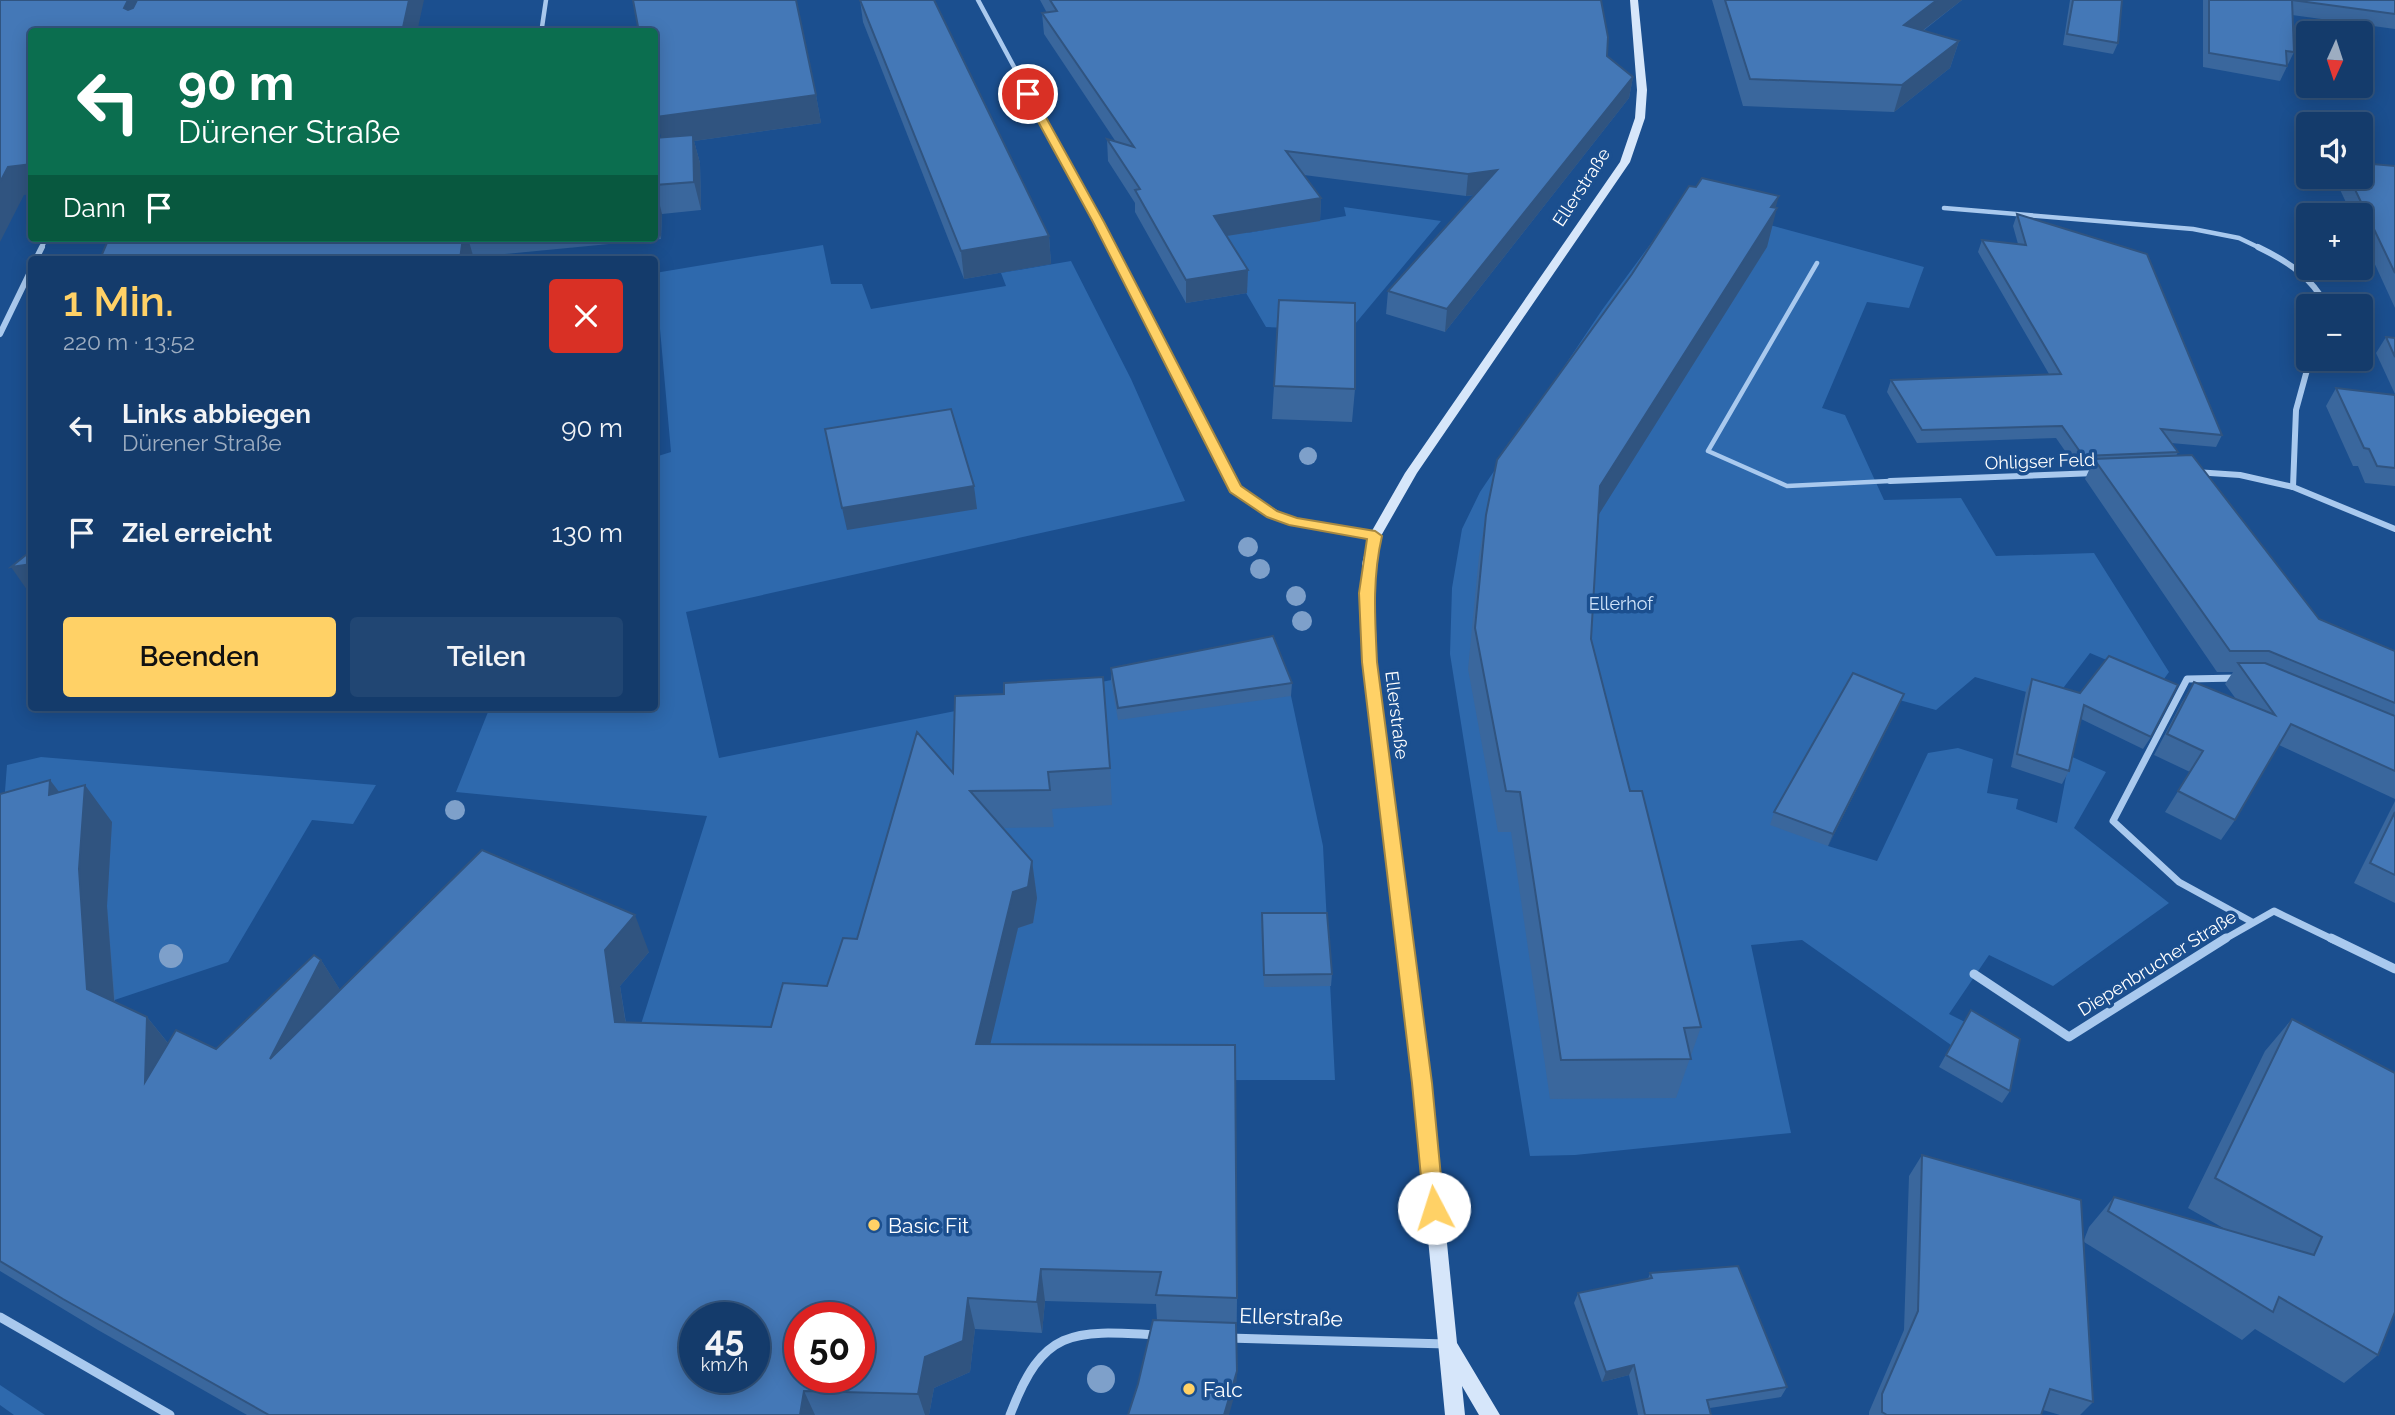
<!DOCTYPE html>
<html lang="de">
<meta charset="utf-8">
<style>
body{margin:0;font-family:Raleway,sans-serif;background:#214673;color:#f1f3f6;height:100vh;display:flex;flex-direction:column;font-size:26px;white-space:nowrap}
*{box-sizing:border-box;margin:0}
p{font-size:23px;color:#9dadc1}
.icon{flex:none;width:38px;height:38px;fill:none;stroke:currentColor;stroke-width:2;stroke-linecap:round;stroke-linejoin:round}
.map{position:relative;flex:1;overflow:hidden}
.side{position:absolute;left:28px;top:256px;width:630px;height:455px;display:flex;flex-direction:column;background:#143b6b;border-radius:7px;box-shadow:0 4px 18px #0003,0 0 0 2px #33557e}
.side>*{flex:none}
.guide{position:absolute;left:28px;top:28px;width:630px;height:214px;border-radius:7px;box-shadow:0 4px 18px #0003,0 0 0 2px #33557e;background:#0b6e4f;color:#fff;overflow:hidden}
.needle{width:46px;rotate:183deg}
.buttons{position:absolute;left:2296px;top:21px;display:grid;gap:14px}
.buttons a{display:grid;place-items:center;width:77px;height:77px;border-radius:7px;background:#143b6b;box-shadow:0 4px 18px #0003,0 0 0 2px #33557e;font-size:35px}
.speed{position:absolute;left:679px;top:1302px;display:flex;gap:14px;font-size:35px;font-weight:700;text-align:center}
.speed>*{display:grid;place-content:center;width:91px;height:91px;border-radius:50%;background:#143b6b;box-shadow:0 4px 18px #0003,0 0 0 2px #33557e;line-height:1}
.speed small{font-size:18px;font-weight:400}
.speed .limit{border:10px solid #d22;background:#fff;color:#111}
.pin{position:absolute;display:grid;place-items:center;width:60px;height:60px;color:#fff;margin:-30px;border:4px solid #fff;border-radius:50%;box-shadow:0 2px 7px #0007}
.me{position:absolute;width:77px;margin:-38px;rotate:355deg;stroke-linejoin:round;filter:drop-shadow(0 0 5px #0008)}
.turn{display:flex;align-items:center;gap:24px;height:147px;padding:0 35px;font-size:32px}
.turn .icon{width:91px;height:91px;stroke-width:2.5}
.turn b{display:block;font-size:49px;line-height:60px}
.then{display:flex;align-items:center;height:66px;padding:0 35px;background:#0003;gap:14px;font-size:26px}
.round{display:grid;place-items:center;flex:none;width:74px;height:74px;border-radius:7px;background:#214673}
.headline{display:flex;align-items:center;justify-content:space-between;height:119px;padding:0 35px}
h1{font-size:42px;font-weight:600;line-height:52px;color:#ffd166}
.primary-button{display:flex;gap:14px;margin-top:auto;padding:14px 35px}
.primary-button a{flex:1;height:80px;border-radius:7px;background:#ffd166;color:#111;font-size:28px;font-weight:600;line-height:80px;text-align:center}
.primary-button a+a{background:#214673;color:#f1f3f6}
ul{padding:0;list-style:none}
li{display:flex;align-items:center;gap:21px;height:105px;padding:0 35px}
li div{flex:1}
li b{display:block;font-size:26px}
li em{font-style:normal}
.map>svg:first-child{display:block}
</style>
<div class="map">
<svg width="2395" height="1415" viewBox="0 0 2395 1415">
<rect width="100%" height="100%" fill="#1b4f8f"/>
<!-- green -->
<g fill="#2e69ad">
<path d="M1682,201L1924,267L1909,308L1867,302L1822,408L1845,415L1884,500L1961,498L1996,556L2094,553L2169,672L2161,683L2090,653L2054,700L1975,677L1936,710L1848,686L1828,846L1877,861L1928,753L1958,748L1993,759L1987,793L2018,799L2016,809L2057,823L2070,756L2106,772L2074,828L2169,903L2053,986L1989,955L1949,1014L1965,1022L1951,1045L1802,940L1751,945L1791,1133L1575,1155L1530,1156L1450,654L1452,588L1462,529L1480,492L1602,310Z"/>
<path d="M1344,207L1441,221L1350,330L1266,327L1205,223L1237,218L1247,233L1346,216Z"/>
<path d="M823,245L831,284H862L871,309L1006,286L1001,273L1071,261L1131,379L1185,501L686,612L719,758L1272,648L1291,696L1323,846L1335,1080L623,1081L707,816L456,792L490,707H654L655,457L671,452L655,273Z"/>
<path d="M41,757L376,785L353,824L312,820L228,962L7,1036L0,856L7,765Z"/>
<path d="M0,1385L45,1415H14L0,1405Z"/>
</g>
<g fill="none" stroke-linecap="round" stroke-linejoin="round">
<!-- lane -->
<path stroke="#a9c9ee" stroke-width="4.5" d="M1817,263L1708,451L1787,486L1890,481"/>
<!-- street-far3 -->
<g stroke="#a9c9ee" stroke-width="4.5">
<path d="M978,0L1112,249"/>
<path d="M536,32L542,27L546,0"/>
<path d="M1944,208L2193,229L2239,238L2262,249"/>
<path d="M41,249L46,238"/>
</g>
<!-- street-far2 -->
<g stroke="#a9c9ee" stroke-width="6">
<path d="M1111,247L1235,489L1283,517L1319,527L1375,536"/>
<path d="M2258,247C2289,262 2310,276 2327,306"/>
<path d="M36,259L42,247"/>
<path d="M0,334L32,268"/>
<path d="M2195,472L2240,475L2293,487L2395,529"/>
<path d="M1890,481L2096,473"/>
<path d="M2293,487L2296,410L2310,359"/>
</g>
<!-- street-far1 -->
<g stroke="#a9c9ee" stroke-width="7">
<path d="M2238,678L2187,679L2113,821L2179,882L2252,922"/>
<path d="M2223,940L2274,911L2334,940"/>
</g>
<!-- street -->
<g stroke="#a9c9ee" stroke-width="9">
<path d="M2331,938L2395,969"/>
<path d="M1974,974L2069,1037L2226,938"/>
<path d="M0,1317L170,1415"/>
<path d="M1228,1338L1447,1344"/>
<path d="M1010,1415C1043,1328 1071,1330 1157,1335"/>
</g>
<!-- secondary -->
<path fill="#d6e6fa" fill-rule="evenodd" d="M1630,0H1638L1647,90L1645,118L1630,162L1417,473L1381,536L1374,564L1377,662L1431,1083L1457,1343L1500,1415H1479L1462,1386L1465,1415H1445L1413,1083L1363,662L1362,564L1369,536L1405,473L1620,162L1635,118L1637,90Z"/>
</g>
<!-- trees -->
<g fill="#7ea0ca">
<circle cx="1308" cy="456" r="9"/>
<circle cx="1248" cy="547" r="10"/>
<circle cx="1260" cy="569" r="10"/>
<circle cx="1296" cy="596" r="10"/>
<circle cx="1302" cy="621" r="10"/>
<circle cx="455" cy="810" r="10"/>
<circle cx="171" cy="956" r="12"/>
<circle cx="1101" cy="1379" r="14"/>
</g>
<!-- wall -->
<g fill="#3a679d">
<path d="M860,0H934L1049,236L1051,264L964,279L863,22Z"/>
<path d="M1040,0H1601L1607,56L1633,77L1629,98L1445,332L1386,314L1388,291L1475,195L1466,196L1304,175L1321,198L1320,221L1227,236L1248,270L1247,293L1186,303L1135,212V203L1108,161L1107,139L1116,142L1044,34L1042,13H1047Z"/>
<path d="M1712,0H1962L1923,31L1959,41L1950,68L1894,112L1743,106Z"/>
<path d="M2070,0H2122L2118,43L2113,54L2063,45Z"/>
<path d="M2203,0H2395V29L2292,15L2294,52L2280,81L2203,67Z"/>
<path d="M816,95L821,123L694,141L700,163L701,210L662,214L661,239L474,257V259H100L109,238H654V138H661Z"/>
<path d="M2395,166V308L2361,234V215H2352L2334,177H2361Z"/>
<path d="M1776,208L1767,247L1598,515L1591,639L1630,791L1701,1027L1676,1098L1550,1099L1511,832H1498L1468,669L1479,556L1486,515Z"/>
<path d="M2017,214L2222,435L2216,447L2171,443L2178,452L2176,456L2319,619L2395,651V799L2279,745L2235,820L2221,840L2165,812L2190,772L2154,755L2182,702L2194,682L2236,699L2225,684L2233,672H2217L2085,479L2090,468H2077L2056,438L1917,443L1887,392L1891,380L2049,374L1978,252L1982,240L2018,244L2013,226Z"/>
<path d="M2386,337L2395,338V394L2376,353Z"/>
<path d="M1274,386L1355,389L1352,422L1272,419Z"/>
<path d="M2336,388L2395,395V486L2365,483L2358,466H2353L2326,406Z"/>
<path d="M1111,668L1292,683L1291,696L1118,720L1111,681Z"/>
<path d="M2032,679L2080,693L2151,737L2143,749L2081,719L2069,771L2062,784L2011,767L2026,691Z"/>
<path d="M1898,707L1828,846L1770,825L1774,812Z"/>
<path d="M1110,768L1112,805L1052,809L1054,827L1002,828L1032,861L1037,898L1033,923L1018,928L990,1044L1237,1298L1236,1390L1157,1320L1156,1304L1045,1301L1042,1333L975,1329L970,1372L934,1388L929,1415H247L98,1330L0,1271V794L50,780L59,792L112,822L107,906L115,1002L147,1017L168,1043L216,1049L321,960L340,990L649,952L620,986L626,1023L771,1027L827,986L857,939L953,773Z"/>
<path d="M2395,801V903L2354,883Z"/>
<path d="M1262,913L1332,974L1331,986L1264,987L1261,925Z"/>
<path d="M1971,1010L2010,1091L2002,1103L1939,1067Z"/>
<path d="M2292,1019L2378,1355L2344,1383L2255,1329L2242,1340L2084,1242L2093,1402L2080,1415H2060L2043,1410L2041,1415H1869V1412L1904,1330L1909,1176L1922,1155L2084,1240L2089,1227L2114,1197L2225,1229L2188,1208L2265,1051Z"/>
<path d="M1650,1273L1787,1387L1781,1397L1710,1408L1711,1415H1638L1629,1375L1602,1382L1574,1303L1578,1293L1648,1279Z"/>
</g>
<!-- shaded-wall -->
<g fill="#305480">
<path d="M128,0H151L138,32L124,8Z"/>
<path d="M409,0H424L417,32H402Z"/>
<path d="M1937,0H1962L1896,51L1904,25Z"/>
<path d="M1959,41L1950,68L1894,112L1902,85Z"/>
<path d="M1633,77L1629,98L1445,332L1447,309Z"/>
<path d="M816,95L821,123L694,141L700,163L701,210L694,182L663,146L656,117Z"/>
<path d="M32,164V194L24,195L0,242V182L8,167Z"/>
<path d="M1497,170L1494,192L1466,196L1468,174Z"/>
<path d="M655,185L662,214L661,239L654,213Z"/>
<path d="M1779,196L1774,213L1777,208L1767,247L1591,527L1600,486L1771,207Z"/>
<path d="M1321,198L1320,221L1214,238V216Z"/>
<path d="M1049,236L1051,264L964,279L961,251Z"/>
<path d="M463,238H468L474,259H460Z"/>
<path d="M1248,270L1247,293L1186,303V280Z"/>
<path d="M974,486L977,509L847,530L842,508Z"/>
<path d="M32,564V597L11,567Z"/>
<path d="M1904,694L1898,707L1828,846L1833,834Z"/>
<path d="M50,780L78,817L49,795Z"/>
<path d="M85,785L112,822L107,906L116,1025L87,989L79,869Z"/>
<path d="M1032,861L1037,898L1033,923L1018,928L982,1079L976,1044L1013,892Z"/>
<path d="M635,915L649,952L620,986L631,1058L615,1022L605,950Z"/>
<path d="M321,960L344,996L270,1059Z"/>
<path d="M147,1017L175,1052L145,1082Z"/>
<path d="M1041,1269L1045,1301L1042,1333L1037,1302Z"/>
<path d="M968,1298L975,1329L970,1372L934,1388L929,1415H925L918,1394L925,1357Z"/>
<path d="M1634,1365L1629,1375L1602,1382L1606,1372Z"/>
<path d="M1237,1371L1236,1390L1229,1415H1224Z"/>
<path d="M804,1391L815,1415H800Z"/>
</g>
<!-- building -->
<g fill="#4478b7" stroke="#305480" stroke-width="2" fill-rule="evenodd">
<path d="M0,0H128L124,8L128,10L133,8L137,0H409L402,32H32V164L8,167L0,182Z"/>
<path d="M633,0H796L816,95L656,117L654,112V32H639Z"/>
<path d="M860,0H934L1049,236L961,251Z"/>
<path d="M1050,0H1601L1608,37L1607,56L1633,77L1447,309L1388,291L1497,170L1468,174L1286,151L1321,198L1214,216L1248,270L1186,280L1135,190L1140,189L1107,139L1134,147L1042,13L1057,11Z"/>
<path d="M1725,0H1937L1904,25L1959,41L1902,85L1750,79Z"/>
<path d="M2073,0H2122L2118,43L2067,34Z"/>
<path d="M2209,0H2395V14L2292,0L2294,52L2286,51L2287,66L2209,53Z"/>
<path d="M693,135L694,182L655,185L654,196V138Z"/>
<path d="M2361,163L2395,166V273L2349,177H2361Z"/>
<path d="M1702,178L1779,196L1771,207L1777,208L1600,486L1591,639L1630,791H1642L1701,1027L1684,1028L1691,1059L1561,1060L1520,792L1506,791L1475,628L1486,515L1497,460L1632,274L1689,186L1696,187Z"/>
<path d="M2017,214L2147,254L2222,435L2161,429L2178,452L2083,456L2062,426L1922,430L1891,380L2061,374L1982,240L2026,245Z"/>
<path d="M109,238H463L460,259H100Z"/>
<path d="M1279,300L1355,303V389L1274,386Z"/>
<path d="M2386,337L2395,338V357Z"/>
<path d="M2336,388L2395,395V468L2377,466L2369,449L2364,448Z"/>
<path d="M951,409L974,486L842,508L825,429Z"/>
<path d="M2192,455L2319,619L2395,651V703L2269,651H2230L2094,459Z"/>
<path d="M32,550V564L11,567Z"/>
<path d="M1273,636L1292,683L1118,708L1111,668Z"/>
<path d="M2109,656L2178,685L2151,737L2084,705L2069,771L2017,754L2032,679L2080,693Z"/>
<path d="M2238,663H2265L2395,716V771L2291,724L2235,820L2178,791L2203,751L2167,734L2194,682L2275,715Z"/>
<path d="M1853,673L1904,694L1833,834L1774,812Z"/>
<path d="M1103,677L1110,768L1048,772L1050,790L970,791L1032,861L1028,887L1013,892L976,1044L1235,1045L1237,1298L1156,1295L1161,1272L1041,1269L1037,1302L968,1298L963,1341L925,1357L918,1394L804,1391L800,1415H269L63,1299L0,1261V794L50,780L49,795L85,785L79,869L87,989L147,1017L145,1082L176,1030L216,1049L314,955L321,960L270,1059L482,850L635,915L605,950L615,1022L771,1027L783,983L827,986L843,938L857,939L917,732L953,773L955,696L1004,694V683ZM695,1318H754V1377H695ZM800,1318H859V1377H800Z"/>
<path d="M2395,812V875L2370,863Z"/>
<path d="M1262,913H1327L1332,974L1264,975Z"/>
<path d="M1971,1010L2020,1039L2010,1091L1946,1055Z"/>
<path d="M2292,1019L2395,1073V1312L2378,1355L2279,1297L2273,1312L2108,1211L2114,1197L2314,1255L2322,1237L2215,1178Z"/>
<path d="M1922,1155L2081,1200L2093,1402L2050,1389L2041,1415H1887L1882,1412V1394L1918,1311Z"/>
<path d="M1738,1266L1787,1387L1707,1400L1711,1415H1645L1634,1365L1606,1372L1578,1293L1652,1278L1650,1273Z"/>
<path d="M1153,1320L1236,1323L1237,1371L1224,1415H1128L1138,1384Z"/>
</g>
<!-- route -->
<path fill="#ffd166" stroke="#a68842" stroke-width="2" d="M1028,91L1033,94L1104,222L1241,486L1277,511L1297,518L1375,531L1382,536C1372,579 1375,619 1377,662L1432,1083L1444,1208L1441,1215L1434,1218L1427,1215L1424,1208L1412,1083L1362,662L1359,593L1367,539L1289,525L1267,517L1230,492L1093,222L1023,94Z"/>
<!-- markers -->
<g fill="#ffd166" stroke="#1b4f8f" stroke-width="2.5">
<circle cx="874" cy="1225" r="7"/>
<circle cx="1189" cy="1389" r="7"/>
</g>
<g text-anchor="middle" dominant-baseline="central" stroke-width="7" stroke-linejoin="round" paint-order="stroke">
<!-- street labels -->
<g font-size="18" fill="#fff" stroke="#1b4f8f">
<text transform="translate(1581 187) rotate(-57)">Ellerstraße</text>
<text transform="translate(2040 461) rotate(-2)">Ohligser Feld</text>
<text transform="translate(1397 715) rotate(83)">Ellerstraße</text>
<text transform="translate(2157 963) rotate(-32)">Diepenbrucher Straße</text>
</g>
<!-- park labels -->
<g font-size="18" fill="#cfe3fa" stroke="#1b4f8f">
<text x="1621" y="603">Ellerhof</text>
</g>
<!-- near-poi labels -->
<g font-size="21" fill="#fff" stroke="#1b4f8f" text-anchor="start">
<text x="888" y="1225">Basic Fit</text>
<text x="1203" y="1389">Falc</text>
</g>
<!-- near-street labels -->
<g font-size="21" fill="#fff" stroke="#1b4f8f">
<text transform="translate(1291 1317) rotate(2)">Ellerstraße</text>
</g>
</g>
</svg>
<div class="buttons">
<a><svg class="needle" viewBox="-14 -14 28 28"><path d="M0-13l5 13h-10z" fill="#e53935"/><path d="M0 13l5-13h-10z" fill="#9dadc1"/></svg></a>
<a><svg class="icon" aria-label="sound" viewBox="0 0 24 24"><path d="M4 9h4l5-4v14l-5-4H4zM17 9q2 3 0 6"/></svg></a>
<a>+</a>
<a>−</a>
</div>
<div class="speed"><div>45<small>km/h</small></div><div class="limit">50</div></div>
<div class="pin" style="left:1028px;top:94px;background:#d93025"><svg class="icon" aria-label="arrive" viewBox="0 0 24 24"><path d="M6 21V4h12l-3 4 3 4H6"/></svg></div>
<svg class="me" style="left:1434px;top:1208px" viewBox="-20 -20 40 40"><circle r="19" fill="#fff"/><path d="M0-13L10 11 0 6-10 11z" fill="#ffd166"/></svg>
<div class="guide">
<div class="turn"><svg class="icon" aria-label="left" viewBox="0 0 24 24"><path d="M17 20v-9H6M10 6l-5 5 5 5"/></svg><div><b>90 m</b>Dürener Straße</div></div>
<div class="then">Dann<svg class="icon" aria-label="arrive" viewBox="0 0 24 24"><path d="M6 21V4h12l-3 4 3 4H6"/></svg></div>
</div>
<section class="side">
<div class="headline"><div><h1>1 Min.</h1><p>220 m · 13:52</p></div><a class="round" style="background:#d93025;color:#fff"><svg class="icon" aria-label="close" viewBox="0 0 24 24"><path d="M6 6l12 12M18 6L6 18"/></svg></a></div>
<ul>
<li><svg class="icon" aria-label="left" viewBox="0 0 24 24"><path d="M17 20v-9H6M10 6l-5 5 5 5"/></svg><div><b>Links abbiegen</b><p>Dürener Straße</p></div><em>90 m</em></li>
<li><svg class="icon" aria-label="arrive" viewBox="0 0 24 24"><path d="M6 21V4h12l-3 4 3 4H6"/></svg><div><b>Ziel erreicht</b></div><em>130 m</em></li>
</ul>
<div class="primary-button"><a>Beenden</a><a>Teilen</a></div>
</section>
</div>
